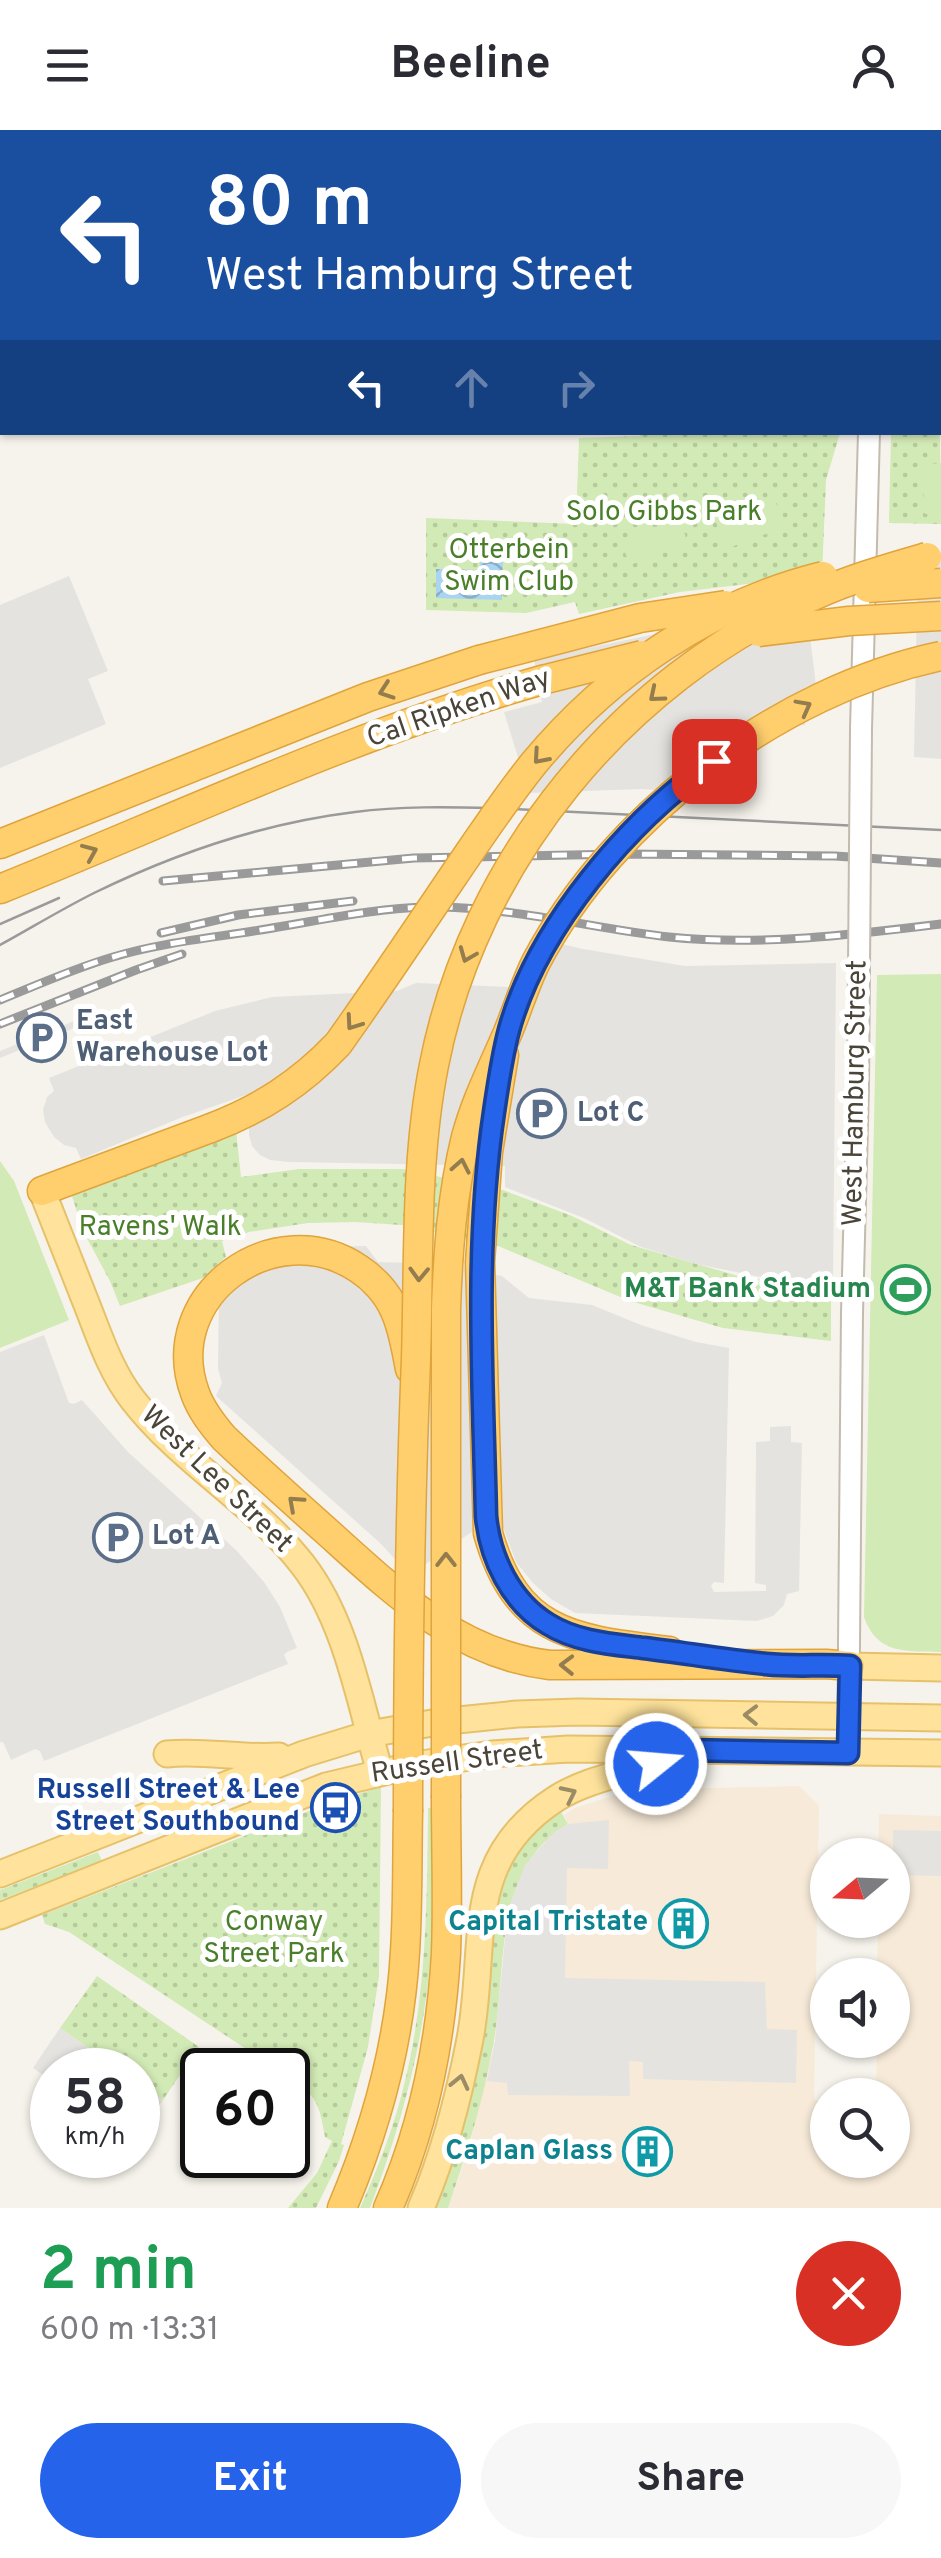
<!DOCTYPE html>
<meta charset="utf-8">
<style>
body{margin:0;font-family:Overpass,sans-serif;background:#f7f7f7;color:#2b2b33;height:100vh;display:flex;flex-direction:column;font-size:38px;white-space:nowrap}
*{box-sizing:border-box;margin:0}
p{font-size:32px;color:#7c7c81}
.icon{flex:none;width:55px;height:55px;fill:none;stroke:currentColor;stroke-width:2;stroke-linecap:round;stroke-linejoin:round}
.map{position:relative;height:2078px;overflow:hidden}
.sheet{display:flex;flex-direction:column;background:#fff;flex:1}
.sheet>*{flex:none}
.guide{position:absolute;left:0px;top:0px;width:942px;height:305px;box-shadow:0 2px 8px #0004;background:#1a4fa0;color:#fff;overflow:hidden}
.needle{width:65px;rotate:251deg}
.fabs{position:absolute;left:810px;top:1708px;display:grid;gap:20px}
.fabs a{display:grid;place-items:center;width:100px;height:100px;border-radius:50%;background:#fff;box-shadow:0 2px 8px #0004;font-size:50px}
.speed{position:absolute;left:30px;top:1918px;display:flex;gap:20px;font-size:50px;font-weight:700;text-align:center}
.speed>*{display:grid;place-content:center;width:130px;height:130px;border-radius:50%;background:#fff;box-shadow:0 2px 8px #0004;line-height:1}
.speed small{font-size:25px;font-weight:400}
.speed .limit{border:5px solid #111;border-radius:15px;background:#fff;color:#111}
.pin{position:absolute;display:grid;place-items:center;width:85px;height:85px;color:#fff;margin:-42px;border-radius:20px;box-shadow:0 5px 15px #0006}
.me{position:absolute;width:110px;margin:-55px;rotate:73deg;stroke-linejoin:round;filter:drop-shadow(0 0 8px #0008)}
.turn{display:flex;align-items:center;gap:35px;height:210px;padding:0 40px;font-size:45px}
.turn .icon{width:130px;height:130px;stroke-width:2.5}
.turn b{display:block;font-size:70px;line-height:85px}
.lanes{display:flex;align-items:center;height:95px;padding:0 40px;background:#0003;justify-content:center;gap:50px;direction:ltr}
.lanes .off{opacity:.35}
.round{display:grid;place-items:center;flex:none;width:105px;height:105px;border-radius:52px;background:#f7f7f7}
.overview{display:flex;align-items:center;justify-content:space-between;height:170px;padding:0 40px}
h1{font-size:60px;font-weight:700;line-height:75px;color:#1e9e55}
.cta{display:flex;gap:20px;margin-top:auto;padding:20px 40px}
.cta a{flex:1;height:115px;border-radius:60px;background:#2563eb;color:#fff;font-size:40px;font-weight:700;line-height:115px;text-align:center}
.cta a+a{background:#f7f7f7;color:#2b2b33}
header{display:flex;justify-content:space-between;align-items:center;height:130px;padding:0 40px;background:#fff;font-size:45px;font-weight:700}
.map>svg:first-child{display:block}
</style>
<header><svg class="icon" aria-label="menu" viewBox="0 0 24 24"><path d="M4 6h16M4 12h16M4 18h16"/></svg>Beeline<svg class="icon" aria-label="person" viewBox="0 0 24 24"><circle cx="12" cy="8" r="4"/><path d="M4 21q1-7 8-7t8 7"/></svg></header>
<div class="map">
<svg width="941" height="2078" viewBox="0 0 941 2078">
<defs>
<pattern id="grass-dots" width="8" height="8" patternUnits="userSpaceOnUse" patternTransform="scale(2.5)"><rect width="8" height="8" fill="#d2eab5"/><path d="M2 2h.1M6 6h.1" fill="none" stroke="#b6ca9c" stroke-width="1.8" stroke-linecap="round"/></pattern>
<pattern id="water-waves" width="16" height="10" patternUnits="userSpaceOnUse" patternTransform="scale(2.5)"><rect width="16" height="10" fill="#a9d4f2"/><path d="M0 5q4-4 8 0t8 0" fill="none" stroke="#8caec5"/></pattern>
</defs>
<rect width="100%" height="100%" fill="#f6f3ec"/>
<!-- commercial -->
<path fill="#f7ead8" d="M799,1656L819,1676L814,1970L827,1972L828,2030H892V1965H876L877,1910H892V1845H877L878,1790H892V1725H878L879,1684L941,1686V2078H448L468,2021L495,1911L508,1779L554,1702L568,1694L564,1685L575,1678L631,1660Z"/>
<!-- grass -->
<g fill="url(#grass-dots)">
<path d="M940,296L941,394L889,393L891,303L940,302Z"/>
<path d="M641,302L840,303L826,350L822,445L680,462L579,484L575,472L526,483L426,480V388L576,394L579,308L640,306Z"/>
<path d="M236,1000L241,1047L299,1039H402L503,1060L572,1086L631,1115L735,1145L784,1153L831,1156V1211L723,1198L630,1171L498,1116L402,1095L355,1092L308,1093L249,1102L222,1111L226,1127L203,1148L120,1176L110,1151L83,1101L72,1066Z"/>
<path d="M381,1657L379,1846L368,1917L341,2014L344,2015L339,2031L316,2078H288L317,2043L332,2011L325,2007C319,1973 317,1966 288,1946V1940H278L69,1802L45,1794L42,1785L332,1672Z"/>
<path d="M428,1678H433C434,1729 435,1781 430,1832C423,1916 400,1999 370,2078H360C378,2038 394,1997 404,1955C427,1864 427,1771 428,1678Z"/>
<path d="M559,1679L568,1694C490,1741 508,1839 493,1916C483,1972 466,2025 448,2078H431L487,1833L500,1755L518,1720L538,1695Z"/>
<path d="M98,1722L102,1731L0,1770V1760Z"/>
<path d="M97,1846L199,1917L163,1970L138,1952V1940H120L60,1898Z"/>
</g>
<!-- garden -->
<g fill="#d2eab5">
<path d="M941,333V383L925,384L921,335Z"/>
<path d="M775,370L785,397L726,419L716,392Z"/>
<path d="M679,388L688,413L630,435L620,410Z"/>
<path d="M941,844V1522C907,1521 877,1525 864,1487L877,845Z"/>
<path d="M0,1031L14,1051L69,1190L0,1218Z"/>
</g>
<!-- parking -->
<g fill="#e5e3e0">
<rect x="354" y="0" width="177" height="2"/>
<path d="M918,422H941V629L914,627Z"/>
<path d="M69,446L108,541L88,549L106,594L0,638V475Z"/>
<path d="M806,473L816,556L806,557L803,560L805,595L754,596L755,632L717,650L715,664L642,659L529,663L504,582L542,572L534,529Z"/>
<path d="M536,808L583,819L685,836L836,833L833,1153L761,1147L696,1134L641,1117L584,1088L505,1057V1036L289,1032L270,1030L260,1025L252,1016L249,1005V964L180,988L81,1029L76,1018L64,1015L54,1007L45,992L43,980L47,967L54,961L49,948L215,881L272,867L397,861L416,853L512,857Z"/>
<path d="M79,889L81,895L0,928V921Z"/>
<path d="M366,1116L378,1132L442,1134L502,1146L529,1168L592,1175L641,1195L696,1212L729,1218L724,1453L714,1452L711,1456L714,1462L766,1461V1455L755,1453L756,1312L770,1311V1297L791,1296V1312L802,1313L799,1461L787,1464L784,1475L773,1486L757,1491L575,1483L551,1469L533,1453L516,1432L503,1397L502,1357L479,1358V1397L410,1445L380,1413L216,1266L222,1253L218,1239L219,1167L247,1147L246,1118Z"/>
<path d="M44,1205L69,1273L74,1274L82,1270L128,1322L237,1421L264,1452L280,1477L297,1518L287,1522L284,1525L288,1534L44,1631L40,1621L35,1619L11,1630L3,1612H0V1222Z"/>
<path d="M609,1690L608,1739L567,1738L565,1848L765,1852L767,1899L797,1900L796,1953L643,1949V1932L629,1931L630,1966L508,1965L507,1953L487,1951L495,1911L508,1779L525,1735L554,1702L568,1694Z"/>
<path d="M893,1700L941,1701V1746L893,1745Z"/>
<path d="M60,1898L120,1940H52V1951L33,1938Z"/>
<path d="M138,1952L163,1970L138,2007Z"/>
</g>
<!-- water -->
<path fill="url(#water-waves)" d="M481,420H503L502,470L436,468V439L480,440Z"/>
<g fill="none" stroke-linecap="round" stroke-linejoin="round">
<defs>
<g id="tertiary">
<path d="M872,2V0"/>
<path d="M861,599L869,302"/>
<path d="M848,1623L852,1183L858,956"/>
</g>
<g id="primary">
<path d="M42,1061C57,1099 72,1137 87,1175C100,1208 111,1242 133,1270C182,1333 255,1373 303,1435C347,1492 360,1574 380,1642"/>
<path d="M850,1536L941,1538"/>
<path d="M167,1624C204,1620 241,1629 279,1626"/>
<path d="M0,1744L304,1624L369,1604L438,1592L517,1584L578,1582L941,1588"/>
<path d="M0,1786L326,1656L414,1635L492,1624L568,1619L941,1623"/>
<path d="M421,2078C444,2025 459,1966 470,1909C488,1814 460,1730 557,1668C594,1645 641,1642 679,1623"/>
</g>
<g id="motorway">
<path d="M0,714L368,567L479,530"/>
<path d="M0,759C179,687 356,603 542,550"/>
<path d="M504,925L488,1022L480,1132L488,1403C517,1506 575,1509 669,1521"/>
<path d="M42,1061L211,998"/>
<path d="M410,1239C406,1219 403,1197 394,1179C387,1163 373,1148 359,1139C275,1082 159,1165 195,1263C201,1280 212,1294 224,1308C260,1342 297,1375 333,1407C397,1465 461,1525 550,1535L826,1534L850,1536"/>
<path d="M342,2078C376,1998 400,1910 405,1822C408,1776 407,1729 408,1682"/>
<path d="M388,2078C424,1997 441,1911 446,1823C448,1771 446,1719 446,1668"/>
</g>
</defs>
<!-- tertiary casing -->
<use href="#tertiary" stroke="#c2bbae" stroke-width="24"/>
<!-- primary casing -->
<use href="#primary" stroke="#e6c16a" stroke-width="29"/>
<!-- motorway casing -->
<use href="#motorway" stroke="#e0a43c" stroke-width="31"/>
<!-- tertiary -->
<use href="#tertiary" stroke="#fff" stroke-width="20"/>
<!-- primary -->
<use href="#primary" stroke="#ffe39c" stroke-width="25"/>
<!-- motorway -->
<use href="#motorway" stroke="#ffcf6e" stroke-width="28"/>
<!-- tram -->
<g stroke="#9a9a9a" stroke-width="2.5">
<path d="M0,794L59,768"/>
<path d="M0,815C31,798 62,779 94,763C176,723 264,693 355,682C401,676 447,677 493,678L941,700"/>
</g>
<defs>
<g id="rail">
<path d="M163,751L414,728L623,724L835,726L941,733"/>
<path d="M161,803L238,785L353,771"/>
<path d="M0,870C37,855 75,838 113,827C166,811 223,807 278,797C327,789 377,778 428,777C509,776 589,798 669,807C760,816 851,805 941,794"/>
<path d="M0,894L136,840L182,824"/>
</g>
</defs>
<!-- rail casing -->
<use href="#rail" stroke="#9a9a9a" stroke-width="9"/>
<!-- rail -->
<use href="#rail" stroke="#fff" stroke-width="5" stroke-dasharray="15" stroke-linecap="butt"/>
<defs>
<path id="tertiary-bridge" d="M858,956L861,599"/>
<g id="motorway-bridge">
<path d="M868,458L941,453"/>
<path d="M758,502L849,491L941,486"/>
<path d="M479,530L640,488L726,475"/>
<path d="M542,550L642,525"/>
<path d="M211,998C261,979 301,953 338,914C378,858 416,801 454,745C480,707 505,669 534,633C608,544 709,474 823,446"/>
<path d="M446,1668V1179C448,1121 452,1064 466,1007C476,970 493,937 508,902C518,878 525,854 536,832C613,685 780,560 941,526"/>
<path d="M408,1682C408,1531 410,1380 416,1229C419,1133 415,1030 434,935C474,730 622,550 813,466C850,449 889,438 927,427"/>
</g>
</defs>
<!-- tertiary-bridge casing -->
<use href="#tertiary-bridge" stroke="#c2bbae" stroke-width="24" stroke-linecap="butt"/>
<!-- motorway-bridge casing -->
<use href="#motorway-bridge" stroke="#e0a43c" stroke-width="31" stroke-linecap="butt"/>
<!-- tertiary-bridge -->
<use href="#tertiary-bridge" stroke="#fff" stroke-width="20"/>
<!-- motorway-bridge -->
<use href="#motorway-bridge" stroke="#ffcf6e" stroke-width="28"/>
</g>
<!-- one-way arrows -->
<defs><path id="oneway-chevron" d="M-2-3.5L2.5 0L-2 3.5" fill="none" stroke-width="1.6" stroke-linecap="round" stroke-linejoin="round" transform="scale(2.5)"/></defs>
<g stroke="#937c4e">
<use href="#oneway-chevron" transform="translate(386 561) rotate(161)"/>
<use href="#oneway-chevron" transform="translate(656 565) rotate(140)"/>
<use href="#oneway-chevron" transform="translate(804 577) rotate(-28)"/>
<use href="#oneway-chevron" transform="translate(540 627) rotate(131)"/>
<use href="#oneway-chevron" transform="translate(90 722) rotate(-23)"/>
<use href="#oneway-chevron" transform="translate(467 825) rotate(112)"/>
<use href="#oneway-chevron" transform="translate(353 893) rotate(125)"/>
<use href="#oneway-chevron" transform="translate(461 1036) rotate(-79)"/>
<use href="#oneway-chevron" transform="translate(419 1144) rotate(92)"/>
<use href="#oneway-chevron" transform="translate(295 1373) rotate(-138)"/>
<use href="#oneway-chevron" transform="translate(446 1430) rotate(-90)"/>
<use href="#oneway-chevron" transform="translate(567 1535) rotate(-179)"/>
</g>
<g stroke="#9c8c66">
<use href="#oneway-chevron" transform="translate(751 1585) rotate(-179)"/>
<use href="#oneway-chevron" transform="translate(569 1664) rotate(-26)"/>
<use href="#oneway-chevron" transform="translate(460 1952) rotate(-77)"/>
</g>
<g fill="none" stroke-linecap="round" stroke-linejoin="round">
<defs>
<path id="route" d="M656,1634L685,1620L848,1623L850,1536C822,1534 794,1537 766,1534C725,1530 685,1523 644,1518C612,1514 577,1512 548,1494C511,1472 490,1428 486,1386C483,1251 474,1116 494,982C498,955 502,926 509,900C537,798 628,691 714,631"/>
</defs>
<!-- route casing -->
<use href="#route" stroke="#184099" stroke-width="25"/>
<!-- route -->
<use href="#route" stroke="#2563eb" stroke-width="18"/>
</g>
<!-- icons -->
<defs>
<symbol id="parking-ring" viewBox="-11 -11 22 22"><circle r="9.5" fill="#fff" stroke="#5c6f8a" stroke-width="1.5"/><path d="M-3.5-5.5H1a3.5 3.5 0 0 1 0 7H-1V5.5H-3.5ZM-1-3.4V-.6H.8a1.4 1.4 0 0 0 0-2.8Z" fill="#5c6f8a"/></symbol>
<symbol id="stadium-ring" viewBox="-11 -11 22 22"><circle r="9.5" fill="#fff" stroke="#2e9e5b" stroke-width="1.5"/><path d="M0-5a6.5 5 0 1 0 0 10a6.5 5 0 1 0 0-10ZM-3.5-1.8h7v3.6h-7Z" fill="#2e9e5b"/></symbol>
<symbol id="bus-ring" viewBox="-11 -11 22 22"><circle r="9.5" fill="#fff" stroke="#1a4fb4" stroke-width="1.5"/><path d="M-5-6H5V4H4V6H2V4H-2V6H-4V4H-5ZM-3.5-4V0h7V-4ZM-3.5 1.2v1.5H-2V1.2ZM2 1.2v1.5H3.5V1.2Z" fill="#1a4fb4"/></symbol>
<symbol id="building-ring" viewBox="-11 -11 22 22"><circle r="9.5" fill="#fff" stroke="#0f9aa8" stroke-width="1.5"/><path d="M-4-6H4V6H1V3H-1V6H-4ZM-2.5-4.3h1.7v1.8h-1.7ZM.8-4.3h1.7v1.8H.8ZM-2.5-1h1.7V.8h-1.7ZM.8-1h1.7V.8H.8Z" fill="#0f9aa8"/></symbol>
</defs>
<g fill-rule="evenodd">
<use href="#parking-ring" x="14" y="880" width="55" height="55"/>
<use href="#parking-ring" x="514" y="956" width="55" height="55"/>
<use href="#stadium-ring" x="878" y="1132" width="55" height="55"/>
<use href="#parking-ring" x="90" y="1380" width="55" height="55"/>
<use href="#bus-ring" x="308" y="1650" width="55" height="55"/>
<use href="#building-ring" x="656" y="1766" width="55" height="55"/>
<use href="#building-ring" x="620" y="1994" width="55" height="55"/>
</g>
<g text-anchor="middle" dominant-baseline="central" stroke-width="10" stroke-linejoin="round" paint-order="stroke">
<!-- park labels -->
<g font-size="28" fill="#4a7f2a" stroke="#fff">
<text x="664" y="383">Solo Gibbs Park</text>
<text x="509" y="421">Otterbein<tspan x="509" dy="32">Swim Club</tspan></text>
<text x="160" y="1098">Ravens' Walk</text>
<text x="274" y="1793">Conway<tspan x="274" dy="32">Street Park</tspan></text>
</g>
<!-- street labels -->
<g font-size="28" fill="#4b4439" stroke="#fff">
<text transform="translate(459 579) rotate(-19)">Cal Ripken Way</text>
<text transform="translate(856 963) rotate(-89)">West Hamburg Street</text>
<text transform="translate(216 1350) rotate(44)">West Lee Street</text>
<text transform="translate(457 1633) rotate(-8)">Russell Street</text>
</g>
<!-- service labels -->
<g font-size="28" font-weight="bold" fill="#4e5e75" stroke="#fff" text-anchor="start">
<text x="76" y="892">East<tspan x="76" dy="32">Warehouse Lot</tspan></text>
<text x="577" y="984">Lot C</text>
<text x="152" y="1407">Lot A</text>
</g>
<!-- leisure labels -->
<g font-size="28" font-weight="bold" fill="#27864d" stroke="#fff" text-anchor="end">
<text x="871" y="1160">M&amp;T Bank Stadium</text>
</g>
<!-- transit labels -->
<g font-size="28" font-weight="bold" fill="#164399" stroke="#fff" text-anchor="end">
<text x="300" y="1661">Russell Street &amp; Lee<tspan x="300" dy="32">Street Southbound</tspan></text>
</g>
<!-- culture labels -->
<g font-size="28" font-weight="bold" fill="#0d838f" stroke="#fff" text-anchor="end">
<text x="648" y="1793">Capital Tristate</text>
<text x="613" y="2022">Caplan Glass</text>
</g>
</g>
</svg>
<div class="fabs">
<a><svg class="needle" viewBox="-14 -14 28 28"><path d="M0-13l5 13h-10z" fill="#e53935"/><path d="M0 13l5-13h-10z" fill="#7c7c81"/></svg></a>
<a><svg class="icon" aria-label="sound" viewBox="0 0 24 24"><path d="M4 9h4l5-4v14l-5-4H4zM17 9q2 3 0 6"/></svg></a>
<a><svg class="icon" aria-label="search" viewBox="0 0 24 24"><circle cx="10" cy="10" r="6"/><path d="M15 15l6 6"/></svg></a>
</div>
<div class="speed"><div>58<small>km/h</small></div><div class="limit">60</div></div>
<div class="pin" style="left:714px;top:631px;background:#d93025"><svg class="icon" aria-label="arrive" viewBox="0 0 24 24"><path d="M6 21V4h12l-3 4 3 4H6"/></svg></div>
<svg class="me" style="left:656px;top:1634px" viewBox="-20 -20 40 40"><circle r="17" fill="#2563eb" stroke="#fff" stroke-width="3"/><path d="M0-11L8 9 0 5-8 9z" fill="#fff"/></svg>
<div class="guide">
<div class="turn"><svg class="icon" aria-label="left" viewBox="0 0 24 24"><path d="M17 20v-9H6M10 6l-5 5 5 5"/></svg><div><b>80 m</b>West Hamburg Street</div></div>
<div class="lanes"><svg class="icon" aria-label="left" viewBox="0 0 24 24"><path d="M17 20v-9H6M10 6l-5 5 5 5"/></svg><svg class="icon off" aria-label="ahead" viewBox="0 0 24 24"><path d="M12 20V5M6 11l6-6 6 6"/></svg><svg class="icon off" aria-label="right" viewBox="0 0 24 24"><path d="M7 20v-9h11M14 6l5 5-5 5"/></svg></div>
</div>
</div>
<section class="sheet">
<div class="overview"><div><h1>2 min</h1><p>600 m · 13:31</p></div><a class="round" style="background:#d93025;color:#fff"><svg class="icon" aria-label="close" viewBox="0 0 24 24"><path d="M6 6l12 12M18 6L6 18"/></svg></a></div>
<div class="cta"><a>Exit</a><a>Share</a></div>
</section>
